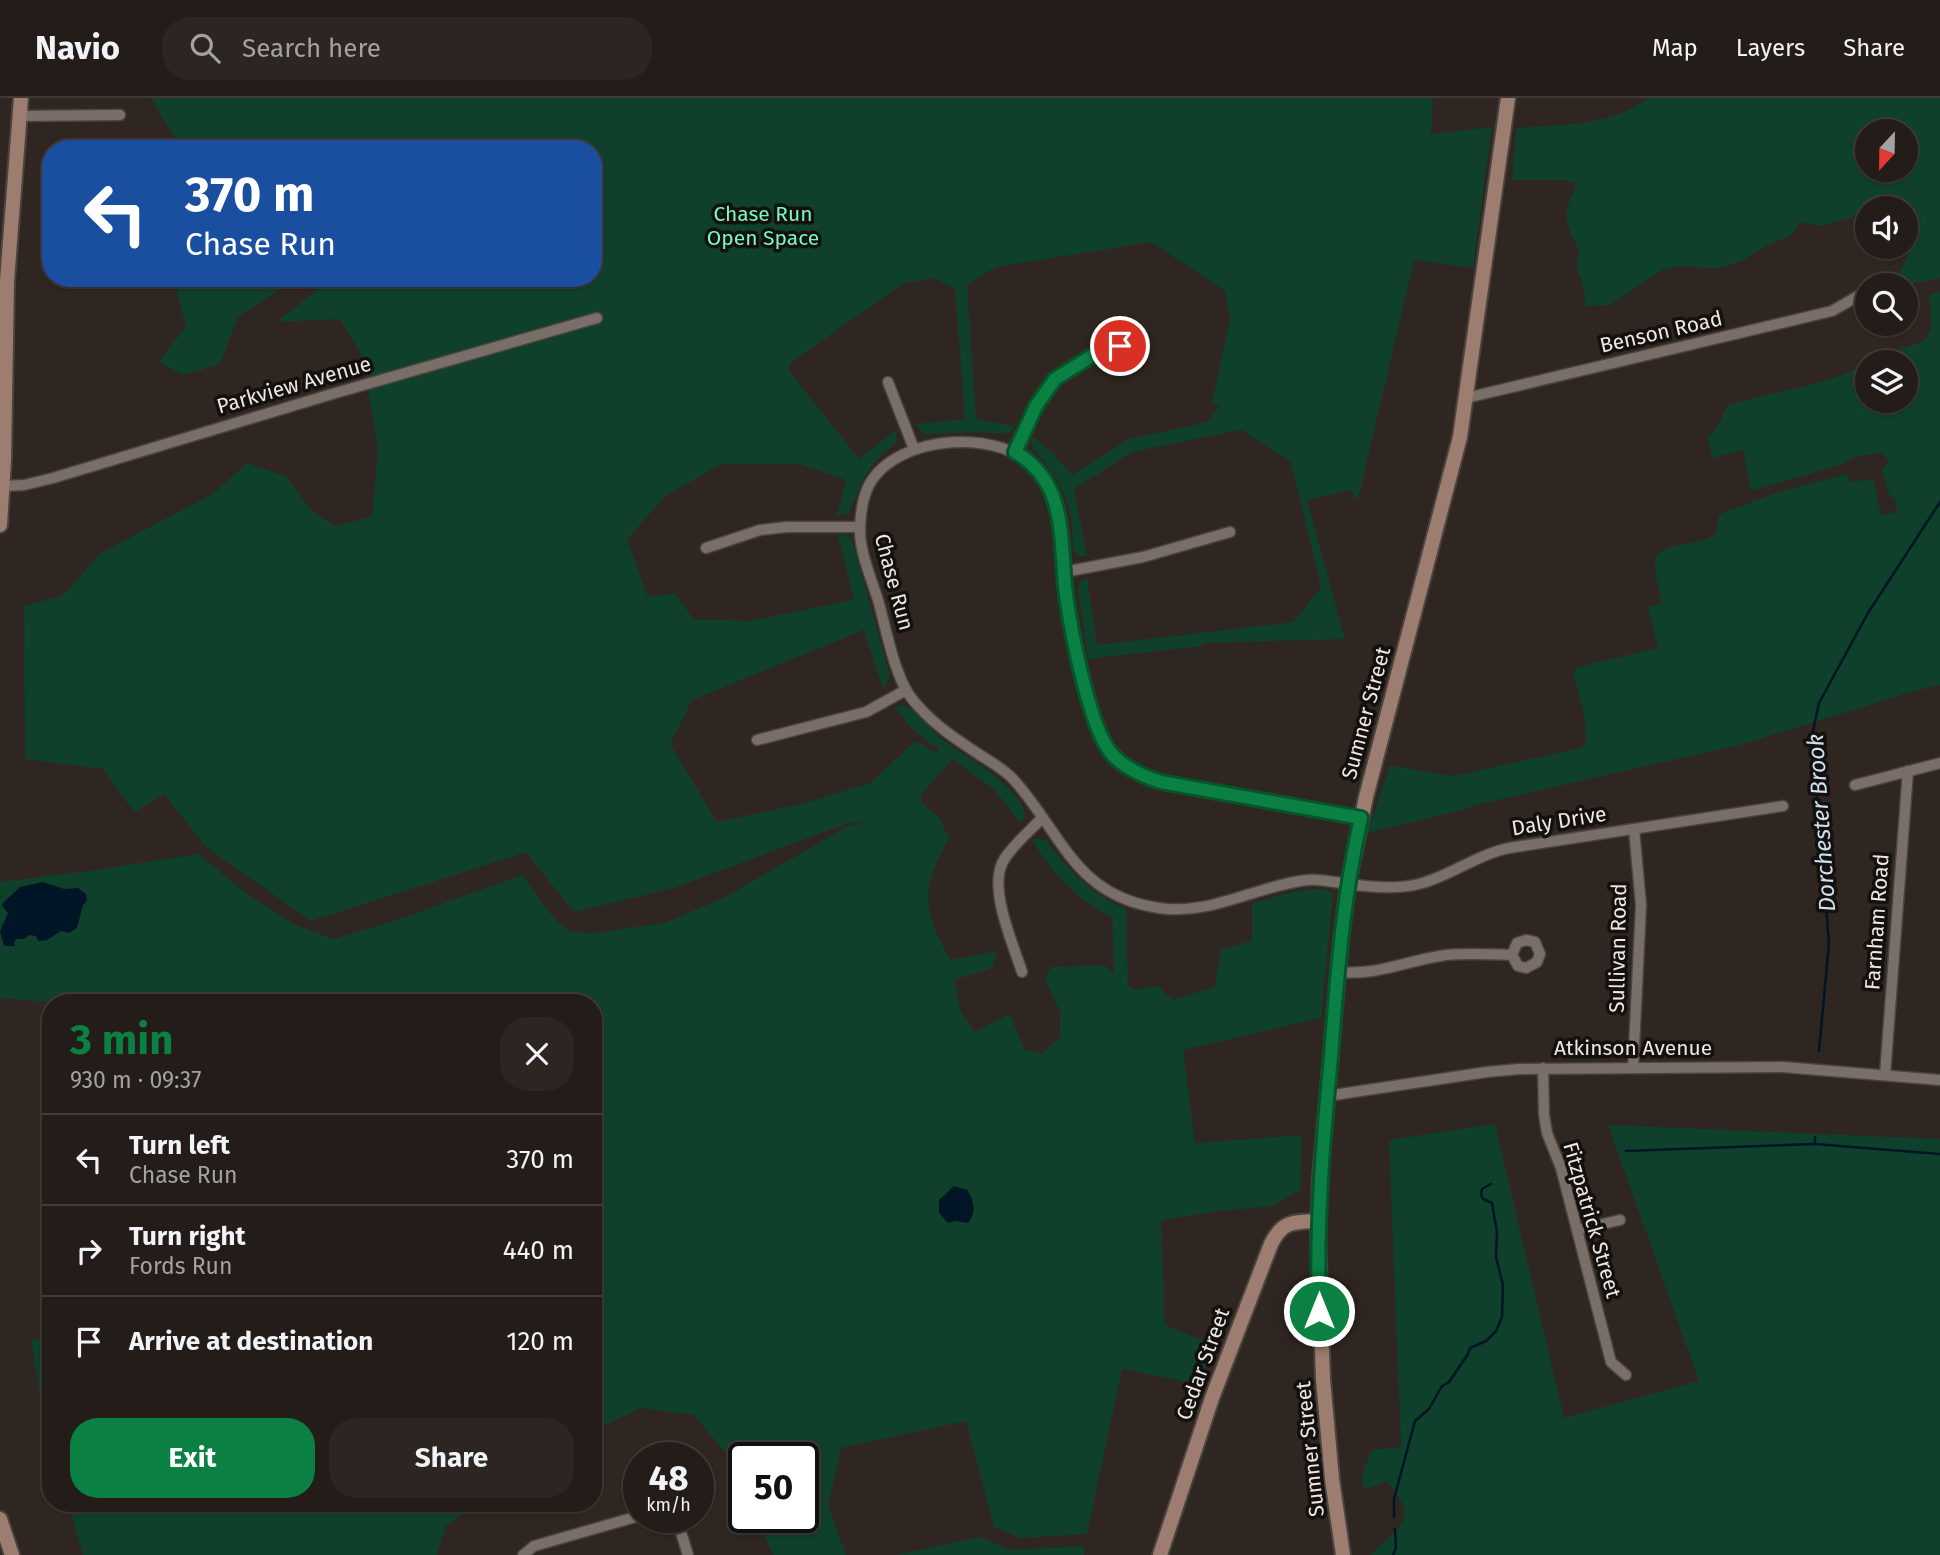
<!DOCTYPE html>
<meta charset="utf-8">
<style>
body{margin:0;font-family:"Fira Sans",sans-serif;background:#2c2522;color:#f1f3f6;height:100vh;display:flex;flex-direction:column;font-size:26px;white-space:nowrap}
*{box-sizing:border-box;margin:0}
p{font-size:23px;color:#a3a1a2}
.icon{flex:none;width:38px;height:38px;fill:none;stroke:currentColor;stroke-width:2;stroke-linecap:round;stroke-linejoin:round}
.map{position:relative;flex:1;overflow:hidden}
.sheet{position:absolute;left:42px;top:896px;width:560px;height:518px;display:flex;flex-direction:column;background:#241c19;border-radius:28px;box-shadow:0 2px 5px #0004,0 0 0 2px #413a38}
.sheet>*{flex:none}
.hud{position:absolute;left:42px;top:42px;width:560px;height:147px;border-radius:28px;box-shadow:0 2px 5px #0004,0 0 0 2px #413a38;background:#1a4fa0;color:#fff;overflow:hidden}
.needle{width:46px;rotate:202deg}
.tools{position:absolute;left:1855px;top:21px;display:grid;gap:14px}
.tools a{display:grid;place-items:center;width:63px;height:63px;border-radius:50%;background:#241c19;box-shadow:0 2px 5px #0004,0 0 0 2px #413a38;font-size:35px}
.speed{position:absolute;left:623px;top:1344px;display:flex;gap:14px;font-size:35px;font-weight:700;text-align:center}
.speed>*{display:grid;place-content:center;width:91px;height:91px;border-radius:50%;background:#241c19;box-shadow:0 2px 5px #0004,0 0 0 2px #413a38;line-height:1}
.speed small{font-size:18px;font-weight:400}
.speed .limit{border:4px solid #111;border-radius:10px;background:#fff;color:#111}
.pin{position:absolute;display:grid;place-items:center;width:60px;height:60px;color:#fff;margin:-30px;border:4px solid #fff;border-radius:50%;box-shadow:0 2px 7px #0007}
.me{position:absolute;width:77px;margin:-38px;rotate:0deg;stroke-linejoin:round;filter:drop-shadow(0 0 5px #0008)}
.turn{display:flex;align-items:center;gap:24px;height:147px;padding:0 28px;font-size:32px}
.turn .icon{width:91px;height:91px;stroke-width:2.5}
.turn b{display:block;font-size:49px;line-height:60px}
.round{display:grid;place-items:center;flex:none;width:74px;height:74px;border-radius:28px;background:#2c2522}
.overview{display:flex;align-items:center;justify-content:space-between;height:119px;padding:0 28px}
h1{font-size:42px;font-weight:700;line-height:52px;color:#0b8043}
.button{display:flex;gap:14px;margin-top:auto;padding:14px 28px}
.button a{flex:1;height:80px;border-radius:28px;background:#0b8043;color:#fff;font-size:28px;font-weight:700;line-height:80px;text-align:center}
.button a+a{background:#2c2522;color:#f1f3f6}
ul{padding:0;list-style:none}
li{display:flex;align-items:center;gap:21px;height:91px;padding:0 28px;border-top:2px solid #413a38}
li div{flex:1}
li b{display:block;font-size:26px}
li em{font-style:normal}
header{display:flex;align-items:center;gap:42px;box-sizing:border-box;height:98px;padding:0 35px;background:#241c19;border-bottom:2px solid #413a38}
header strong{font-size:33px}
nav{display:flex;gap:38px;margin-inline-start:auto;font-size:24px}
.search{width:490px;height:63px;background:#2c2522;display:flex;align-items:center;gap:18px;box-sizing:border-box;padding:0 24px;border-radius:28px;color:#a3a1a2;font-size:26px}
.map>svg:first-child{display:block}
</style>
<header>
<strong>Navio</strong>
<div class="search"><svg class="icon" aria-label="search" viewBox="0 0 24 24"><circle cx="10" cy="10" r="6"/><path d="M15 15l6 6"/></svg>Search here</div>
<nav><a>Map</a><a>Layers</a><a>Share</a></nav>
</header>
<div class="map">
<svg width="1940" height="1457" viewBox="0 0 1940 1457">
<rect width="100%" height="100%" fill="#302621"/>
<!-- green -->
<g fill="#0f402b" fill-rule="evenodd">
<path d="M151,0H1433L1431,36L1492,29L1473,170L1414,162L1358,402L1350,392L1307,402L1345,541L1202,545V548L1088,561L1078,492L1080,484L1087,479L1097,547L1293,524L1321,490L1291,364L1241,332L1132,354L1074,391L1087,458H1079L1074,453C1072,443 1073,434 1072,424C1068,394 1052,371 1032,350V338L1053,355L1072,377L1128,341L1208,324L1219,308L1212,305L1230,221L1225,193L1151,144L996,169L967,187L976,321L1015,328L1010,334L1003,336L978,334L927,336L922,334L916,326L965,321L955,191L934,180L904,185L790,265L789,273L859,361L895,332L897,341L896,345L878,360L865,378L849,415L837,417L846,382L800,366H721L665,398L627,442L648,499L675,495L693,521L750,523L854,502L838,437H846L852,442L889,574V581L883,591L864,532L692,602L670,646L717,724L809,704L870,685L916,643L936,655L939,651C921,640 907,627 895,609C899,607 901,606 906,608C913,611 934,634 942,641C963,658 1025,689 1025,719L1020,725L995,692L952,661L921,697V704L939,720L949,740C943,752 936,764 932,776C922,808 935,836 951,862L997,853L992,870L954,882L961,914L974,934L1010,916L1024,951L1041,956L1060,939V914L1045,881L1051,869L1104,867L1114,875L1112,819C1077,802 1052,775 1032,742L1034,740L1046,742C1069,772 1091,796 1126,811L1128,887L1133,892L1159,888L1172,902L1215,889L1221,851L1252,843V805C1269,801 1320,783 1333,796L1321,920L1183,952L1195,1045L1302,1037L1300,1092L1272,1108L1221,1113L1161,1122L1165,1227L1214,1247L1198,1286L1122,1271L1087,1436L1020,1440L994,1429L966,1323L841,1350L828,1408L846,1457H773L757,1419H803V1360H744V1389L733,1364L694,1317L641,1310L593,1333V905H63L0,900V784L103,771L198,756L247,796L294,826L333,841L400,821L522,777L556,823L572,834L594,835L665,825L727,798L848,728L873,722L845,726L674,790L574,814L526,754L311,823L205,748L164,696L134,714L103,671L25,661L24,508L62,498L101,455L214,395L247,365L287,379L310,411L334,428L372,419L378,351L362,258L340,221L277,224L332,180H593V51H181Z"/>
<path d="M1648,0H1940V180L1904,187L1896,185C1907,156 1929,122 1901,98L1888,99L1875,110H1867V115L1821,128L1801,124L1790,138L1766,148L1742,163L1718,171L1681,168L1662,172L1610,207L1586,208L1581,179L1576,170L1579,153C1567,125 1560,119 1576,89L1574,84L1558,82H1512L1516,30C1558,27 1614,28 1648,0ZM1867,33H1906V72H1867Z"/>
<path d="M173,180H297L238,219L220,266L184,277L159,264L186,228Z"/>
<path d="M1940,193V587L1914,593L1740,647L1479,706L1462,712L1367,735L1390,668L1454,678L1580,650L1586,646L1585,620L1573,574L1577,570L1586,567L1658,550L1648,509L1662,506C1660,493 1651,470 1657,458C1664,444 1710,447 1716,434C1718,430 1718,423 1718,418L1722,415L1782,393L1848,376L1850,384L1873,381L1881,417L1897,414L1895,400L1890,399L1882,373L1888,365V361L1880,355L1858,358L1840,367L1751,393L1743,352L1712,360L1708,339L1718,328L1727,308C1773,292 1825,290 1867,265V303H1906V264H1868L1923,243C1936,231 1930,213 1929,197Z"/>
<path d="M1495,1026L1564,1320L1699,1283L1608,1027L1940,1041V1457H1371C1400,1426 1420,1422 1387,1383L1365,1391C1358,1378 1367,1365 1372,1352L1401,1349L1389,1042Z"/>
<path d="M51,1239V1349L44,1326L31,1242Z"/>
<path d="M68,1405H478L446,1428L437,1457H83Z"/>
<path d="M980,1439L1010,1452L1084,1448V1457H895Z"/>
</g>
<!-- water -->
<g fill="#001525">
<path d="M43,784L64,791L78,790L86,796L87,803L83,807L77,830L69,835L61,833L47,842L38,843L36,838L29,837L24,841H17L14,844L15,848H4L0,833L8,815L2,808L3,805L20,789Z"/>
<path d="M954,1088L967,1092C974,1102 977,1115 968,1125L956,1123L948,1125L939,1115V1102Z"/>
</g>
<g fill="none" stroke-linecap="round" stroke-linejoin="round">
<!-- stream -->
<g stroke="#001525" stroke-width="2.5">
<path d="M1819,953L1829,845L1812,638L1819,605L1868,515L1940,404"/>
<path d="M1815,1039V1046L1940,1056"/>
<path d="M1626,1053L1815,1046"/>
<path d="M1394,1419V1401L1415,1323L1429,1311L1442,1288L1449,1284L1468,1256L1470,1250L1486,1243L1496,1233L1502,1219L1503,1187L1496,1159L1497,1134L1492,1105L1483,1101L1481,1096L1482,1091L1491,1086"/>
<path d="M1393,1457L1396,1450L1395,1431"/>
</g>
<defs>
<g id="street">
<path d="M21,18L120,17"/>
<path d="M888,284L914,351"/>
<path d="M1466,300L1832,213L1860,197"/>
<path d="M1015,354L1041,299L1055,281L1106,251L1120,248L1138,250"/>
<path d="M2,388L24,387L53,380L332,296L597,220"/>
<path d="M706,450L760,432L787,429H860"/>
<path d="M1064,474L1143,459L1230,434"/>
<path d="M757,642L866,614L906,592"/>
<path d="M1855,687L1940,665"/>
<path d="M1361,720L1161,684C1134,675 1112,663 1101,637C1086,592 1075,548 1067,502C1060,460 1068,411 1040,375C1005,329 897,335 869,387C862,401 860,419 860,435C861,457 871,480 878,502C886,530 891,561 904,588C908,596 914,604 920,610C937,629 959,643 980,657C992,665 1004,671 1014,682C1063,737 1075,798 1159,810C1211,818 1258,787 1308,782C1320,781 1331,784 1343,785C1367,789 1395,792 1419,786C1450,778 1476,757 1509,750L1783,708"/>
<path d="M1022,874C1013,845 986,787 1005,760C1015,745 1030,733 1042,720"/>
<path d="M1338,874C1378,878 1408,862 1446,857C1468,855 1490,856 1512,857L1518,868L1526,870L1537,864L1540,856L1535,844L1526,842L1517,845L1512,857"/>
<path d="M1543,970L1544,1017L1547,1035L1561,1070L1611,1264L1626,1277"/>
<path d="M1633,970L1641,807L1634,731"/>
<path d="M1885,977L1908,673"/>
<path d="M1327,998L1487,974L1519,971L1783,969L1940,982"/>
<path d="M1577,1132L1620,1122"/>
<path d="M672,1419L680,1431L688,1457"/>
<path d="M523,1457L534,1448L639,1418"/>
</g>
<g id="secondary">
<path d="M0,427L4,361L7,183L21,0"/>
<path d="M0,1421L12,1457"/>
<path d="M1160,1457L1212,1300L1271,1146C1283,1122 1294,1124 1319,1123"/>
<path d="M1343,1457L1332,1381L1323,1281L1318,1135L1320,1079L1341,842L1348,786L1366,699L1460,339L1508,0"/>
</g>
</defs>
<!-- street casing -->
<use href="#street" stroke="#4b433e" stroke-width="13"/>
<!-- secondary casing -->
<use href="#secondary" stroke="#4b433e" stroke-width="18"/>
<!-- street -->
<use href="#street" stroke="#7a6e68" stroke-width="10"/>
<!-- secondary -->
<use href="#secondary" stroke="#9c7d6f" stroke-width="14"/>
</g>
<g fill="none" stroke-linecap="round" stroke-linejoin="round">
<defs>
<path id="route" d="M1120,248L1098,254L1055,281L1036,308L1015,354C1069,385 1059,443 1066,497C1071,533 1089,628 1111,655C1124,670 1142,678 1161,684L1361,720C1343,799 1337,878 1331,958C1323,1043 1316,1127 1319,1213"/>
</defs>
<!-- route casing -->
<use href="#route" stroke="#07532c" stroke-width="18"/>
<!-- route -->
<use href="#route" stroke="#0b8043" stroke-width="12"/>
</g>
<g text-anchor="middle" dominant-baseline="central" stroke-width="7" stroke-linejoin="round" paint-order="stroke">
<!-- park labels -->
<g font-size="21" fill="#76fbbe" stroke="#14100e">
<text x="763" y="116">Chase Run<tspan x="763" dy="24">Open Space</tspan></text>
</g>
<!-- street labels -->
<g font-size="21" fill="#eee7e4" stroke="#14100e">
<text transform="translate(1661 234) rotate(-13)">Benson Road</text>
<text transform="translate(294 287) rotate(-16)">Parkview Avenue</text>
<text transform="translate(894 484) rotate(75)">Chase Run</text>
<text transform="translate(1366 615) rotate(-75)">Sumner Street</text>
<text transform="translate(1559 723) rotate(-9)">Daly Drive</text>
<text transform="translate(1877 824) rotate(-86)">Farnham Road</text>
<text transform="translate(1618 850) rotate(-89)">Sullivan Road</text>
<text x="1633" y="950">Atkinson Avenue</text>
<text transform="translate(1592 1122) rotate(74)">Fitzpatrick Street</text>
<text transform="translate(1203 1266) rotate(-70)">Cedar Street</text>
<text transform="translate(1310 1351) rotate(-96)">Sumner Street</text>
</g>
<!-- water labels -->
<g font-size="23" font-style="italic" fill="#cee3f1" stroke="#14100e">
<text transform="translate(1821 725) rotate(-94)">Dorchester Brook</text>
</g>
</g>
</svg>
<div class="tools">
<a><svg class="needle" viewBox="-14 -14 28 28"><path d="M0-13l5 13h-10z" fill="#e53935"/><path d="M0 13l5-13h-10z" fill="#a3a1a2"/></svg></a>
<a><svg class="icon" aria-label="sound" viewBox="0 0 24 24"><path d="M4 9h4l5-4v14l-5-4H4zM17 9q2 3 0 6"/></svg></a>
<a><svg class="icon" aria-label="search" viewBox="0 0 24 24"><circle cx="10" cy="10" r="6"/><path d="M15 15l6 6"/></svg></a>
<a><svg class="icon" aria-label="layers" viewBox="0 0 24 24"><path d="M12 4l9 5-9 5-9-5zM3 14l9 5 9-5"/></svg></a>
</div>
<div class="speed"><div>48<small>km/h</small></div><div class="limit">50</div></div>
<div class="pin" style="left:1120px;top:248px;background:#d93025"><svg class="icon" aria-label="arrive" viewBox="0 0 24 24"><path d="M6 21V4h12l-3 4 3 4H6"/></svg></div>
<svg class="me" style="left:1319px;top:1213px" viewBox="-20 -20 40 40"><circle r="17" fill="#0b8043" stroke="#fff" stroke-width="3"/><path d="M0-11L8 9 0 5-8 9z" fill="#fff"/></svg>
<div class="hud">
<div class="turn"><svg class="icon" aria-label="left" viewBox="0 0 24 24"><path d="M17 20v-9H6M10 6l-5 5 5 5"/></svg><div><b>370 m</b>Chase Run</div></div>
</div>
<section class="sheet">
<div class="overview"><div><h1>3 min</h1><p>930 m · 09:37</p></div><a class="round"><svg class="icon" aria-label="close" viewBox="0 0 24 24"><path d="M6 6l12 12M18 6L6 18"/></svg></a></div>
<ul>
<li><svg class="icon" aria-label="left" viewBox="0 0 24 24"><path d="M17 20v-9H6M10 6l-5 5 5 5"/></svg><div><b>Turn left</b><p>Chase Run</p></div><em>370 m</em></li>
<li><svg class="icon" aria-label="right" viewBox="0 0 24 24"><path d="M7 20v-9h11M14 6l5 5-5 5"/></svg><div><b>Turn right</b><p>Fords Run</p></div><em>440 m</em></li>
<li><svg class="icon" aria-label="arrive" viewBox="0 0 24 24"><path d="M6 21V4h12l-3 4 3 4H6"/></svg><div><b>Arrive at destination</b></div><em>120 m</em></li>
</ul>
<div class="button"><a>Exit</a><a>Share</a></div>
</section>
</div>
